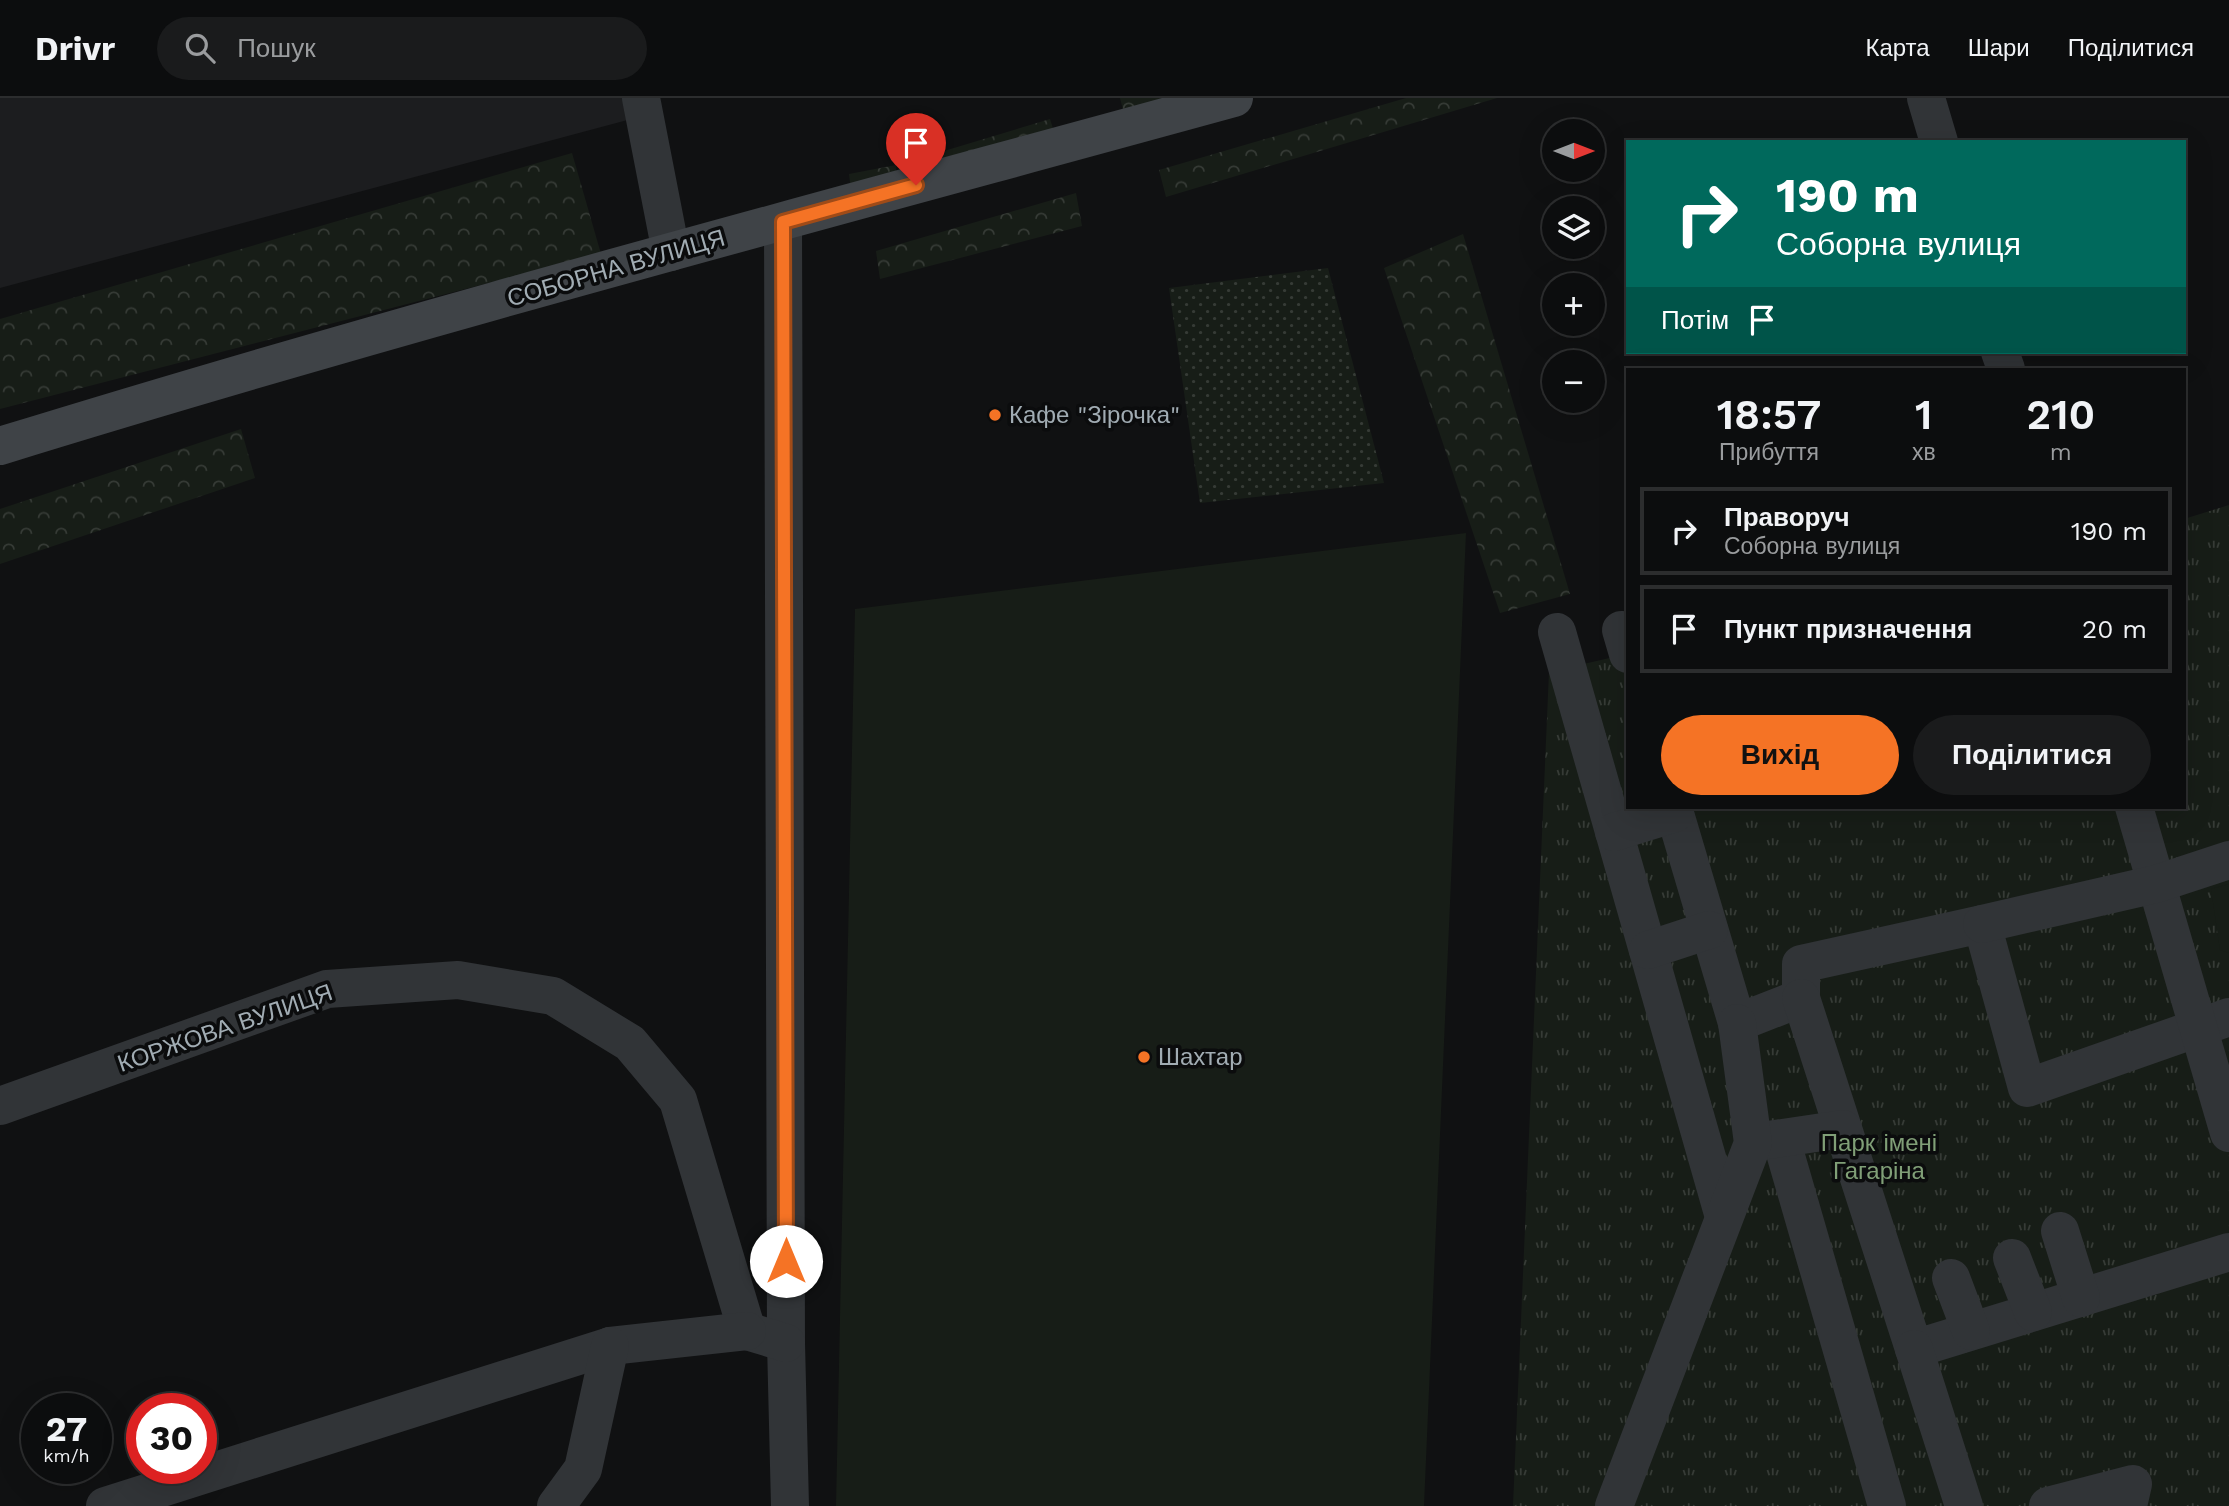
<!DOCTYPE html>
<html lang="uk">
<meta charset="utf-8">
<style>
body{margin:0;font-family:"Work Sans",sans-serif;background:#1a1b1c;color:#f1f3f6;height:100vh;display:flex;flex-direction:column;font-size:26px;white-space:nowrap}
*{box-sizing:border-box;margin:0}
p{font-size:23px;color:#9a9c9e}
.icon{flex:none;width:38px;height:38px;fill:none;stroke:currentColor;stroke-width:2;stroke-linecap:round;stroke-linejoin:round}
.map{position:relative;flex:1;overflow:hidden}
.side{position:absolute;left:1626px;top:270px;width:560px;height:441px;display:flex;flex-direction:column;background:#0c0d0e;border-radius:0px;box-shadow:0 7px 28px #0002,0 0 0 2px #2c2d2e}
.side>*{flex:none}
.guide{position:absolute;left:1626px;top:42px;width:560px;height:214px;border-radius:0px;box-shadow:0 7px 28px #0002,0 0 0 2px #2c2d2e;background:#00695c;color:#fff;overflow:hidden}
.needle{width:46px;rotate:90deg}
.fabs{position:absolute;left:1542px;top:21px;display:grid;gap:14px}
.fabs a{display:grid;place-items:center;width:63px;height:63px;border-radius:50%;background:#0c0d0e;box-shadow:0 7px 28px #0002,0 0 0 2px #2c2d2e;font-size:35px}
.speed{position:absolute;left:21px;top:1295px;display:flex;gap:14px;font-size:35px;font-weight:700;text-align:center}
.speed>*{display:grid;place-content:center;width:91px;height:91px;border-radius:50%;background:#0c0d0e;box-shadow:0 7px 28px #0002,0 0 0 2px #2c2d2e;line-height:1}
.speed small{font-size:18px;font-weight:400}
.speed .limit{border:10px solid #d22;background:#fff;color:#111}
.pin{position:absolute;display:grid;place-items:center;width:60px;height:60px;color:#fff;margin:-72px -30px;border-radius:50% 50% 50% 0;rotate:-45deg;box-shadow:0 0 7px #0007}
.pin .icon{rotate:45deg}
.me{position:absolute;width:77px;margin:-38px;rotate:0deg;stroke-linejoin:round;filter:drop-shadow(0 0 5px #0008)}
.turn{display:flex;align-items:center;gap:24px;height:147px;padding:0 35px;font-size:32px}
.turn .icon{width:91px;height:91px;stroke-width:2.5}
.turn b{display:block;font-size:49px;line-height:60px}
.then{display:flex;align-items:center;height:66px;padding:0 35px;background:#0003;gap:14px;font-size:26px}
.eta{display:flex;justify-content:space-evenly;align-items:center;height:119px;text-align:center}
.eta b{font-size:42px;font-weight:600;line-height:49px}
.button{display:flex;gap:14px;margin-top:auto;padding:14px 35px}
.button a{flex:1;height:80px;border-radius:42px;background:#f57325;color:#111;font-size:28px;font-weight:600;line-height:80px;text-align:center}
.button a+a{background:#1a1b1c;color:#f1f3f6}
ul{padding:0;list-style:none}
li{display:flex;align-items:center;gap:21px;height:88px;margin:0 14px 10px;padding:0 21px;border:4px solid #2c2d2e;border-radius:0px}
li div{flex:1}
li b{display:block;font-size:26px}
li em{font-style:normal}
header{display:flex;align-items:center;gap:42px;box-sizing:border-box;height:98px;padding:0 35px;background:#0c0d0e;border-bottom:2px solid #2c2d2e}
header strong{font-size:33px}
nav{display:flex;gap:38px;margin-inline-start:auto;font-size:24px}
.search{width:490px;height:63px;background:#1a1b1c;display:flex;align-items:center;gap:18px;box-sizing:border-box;padding:0 24px;border-radius:38px;color:#9a9c9e;font-size:26px}
.map>svg:first-child{display:block}
</style>
<header>
<strong>Drivr</strong>
<div class="search"><svg class="icon" aria-label="search" viewBox="0 0 24 24"><circle cx="10" cy="10" r="6"/><path d="M15 15l6 6"/></svg>Пошук</div>
<nav><a>Карта</a><a>Шари</a><a>Поділитися</a></nav>
</header>
<div class="map">
<svg width="2229" height="1408" viewBox="0 0 2229 1408">
<defs>
<pattern id="grass-dots" width="8" height="8" patternUnits="userSpaceOnUse" patternTransform="scale(1.75)"><rect width="8" height="8" fill="#171d17"/><path d="M2 2h.1M6 6h.1" fill="none" stroke="#363b36" stroke-width="1.8" stroke-linecap="round"/></pattern>
<pattern id="forest-crowns" width="20" height="18" patternUnits="userSpaceOnUse" patternTransform="scale(1.75)"><rect width="20" height="18" fill="#171d17"/><path d="M2 6a3 3 0 1 1 6 0M12 15a3 3 0 1 1 6 0" fill="none" stroke="#363b36"/></pattern>
<pattern id="park-tufts" width="24" height="20" patternUnits="userSpaceOnUse" patternTransform="scale(1.75)"><rect width="24" height="20" fill="#171d17"/><path d="M3 7l-1-3M5 7V3M7 7l1-3M15 17l-1-3M17 17v-4M19 17l1-3" fill="none" stroke="#363b36"/></pattern>
</defs>
<rect width="100%" height="100%" fill="#101112"/>
<!-- built -->
<path fill="#1c1d1f" d="M0,0H631L635,20L0,190Z"/>
<!-- grass -->
<path fill="url(#grass-dots)" d="M1328,170L1384,385L1200,405L1169,190Z"/>
<!-- forest -->
<g fill="url(#forest-crowns)">
<path d="M1120,0H1208L1126,23Z"/>
<path d="M1406,0H1497L1166,99L1159,72Z"/>
<path d="M1050,21L1056,40L941,73L934,56Z"/>
<path d="M572,55L601,156L0,311V221Z"/>
<path d="M896,67L897,85L852,100L849,76Z"/>
<path d="M1076,95L1082,128L880,181L876,153Z"/>
<path d="M1463,136L1570,496L1500,515L1384,170Z"/>
<path d="M241,331L255,380L0,466V411Z"/>
</g>
<!-- park -->
<path fill="url(#park-tufts)" d="M2229,407V1408H1513L1549,574L1627,556L1628,709H2184V421Z"/>
<!-- pitch -->
<g fill="#171d17">
<path d="M1466,435L1424,1408H836L855,511Z"/>
<path d="M2229,786V855L2220,852L2211,791Z"/>
</g>
<g fill="none" stroke-linecap="round" stroke-linejoin="round">
<!-- street -->
<g stroke="#313437" stroke-width="38">
<path d="M641,0L671,154"/>
<path d="M1926,0L1939,44"/>
<path d="M783,124L786,1245L790,1408"/>
<path d="M2000,254L2006,271"/>
<path d="M1621,532L1628,556"/>
<path d="M1557,534L1724,1119"/>
<path d="M1673,709L1737,925L1801,900V866L1982,826L2027,990L2229,919"/>
<path d="M2134,709L2229,1035"/>
<path d="M1614,734L1675,715"/>
<path d="M1982,826L2156,786L2229,762"/>
<path d="M1648,852L1709,832"/>
<path d="M1801,900L1914,1251L2229,1154"/>
<path d="M0,1008L327,891L458,882L553,898L630,945L678,1002L747,1233L786,1245"/>
<path d="M1781,1041L1887,1408"/>
<path d="M1755,1044L1843,1031"/>
<path d="M2060,1133L2081,1200"/>
<path d="M2012,1160L2033,1214"/>
<path d="M1951,1180L1971,1233"/>
<path d="M1914,1251L1964,1408"/>
<path d="M105,1408L610,1248L747,1233"/>
<path d="M556,1408L583,1371L610,1248"/>
<path d="M1614,1408L1753,1045L1737,925"/>
<path d="M2048,1408L2133,1386L2128,1408"/>
</g>
<!-- secondary -->
<path stroke="#3f4347" stroke-width="38" d="M0,348C408,222 822,113 1234,0"/>
</g>
<g fill="none" stroke-linecap="round" stroke-linejoin="round">
<defs>
<path id="route" d="M786,1163L783,124L916,87"/>
</defs>
<!-- route casing -->
<use href="#route" stroke="#9f4b18" stroke-width="18"/>
<!-- route -->
<use href="#route" stroke="#f57325" stroke-width="12"/>
</g>
<!-- markers -->
<g fill="#f57325" stroke="#0b0c0d" stroke-width="2.5">
<circle cx="995" cy="317" r="7"/>
<circle cx="1144" cy="959" r="7"/>
</g>
<g text-anchor="middle" dominant-baseline="central" stroke-width="7" stroke-linejoin="round" paint-order="stroke">
<!-- street labels -->
<g font-size="24" fill="#a1acb3" stroke="#0b0c0d">
<text transform="translate(616 170) rotate(-16)">СОБОРНА ВУЛИЦЯ</text>
<text transform="translate(225 930) rotate(-19)">КОРЖОВА ВУЛИЦЯ</text>
</g>
<!-- poi labels -->
<g font-size="24" fill="#a1acb3" stroke="#0b0c0d" text-anchor="start">
<text x="1009" y="317">Кафе "Зірочка"</text>
<text x="1158" y="959">Шахтар</text>
</g>
<!-- park labels -->
<g font-size="24" fill="#809f77" stroke="#0b0c0d">
<text x="1879" y="1045">Парк імені<tspan x="1879" dy="28">Гагаріна</tspan></text>
</g>
</g>
</svg>
<div class="fabs">
<a><svg class="needle" viewBox="-14 -14 28 28"><path d="M0-13l5 13h-10z" fill="#e53935"/><path d="M0 13l5-13h-10z" fill="#9a9c9e"/></svg></a>
<a><svg class="icon" aria-label="layers" viewBox="0 0 24 24"><path d="M12 4l9 5-9 5-9-5zM3 14l9 5 9-5"/></svg></a>
<a>+</a>
<a>−</a>
</div>
<div class="speed"><div>27<small>km/h</small></div><div class="limit">30</div></div>
<div class="pin" style="left:916px;top:87px;background:#d93025"><svg class="icon" aria-label="arrive" viewBox="0 0 24 24"><path d="M6 21V4h12l-3 4 3 4H6"/></svg></div>
<svg class="me" style="left:786px;top:1163px" viewBox="-20 -20 40 40"><circle r="19" fill="#fff"/><path d="M0-13L10 11 0 6-10 11z" fill="#f57325"/></svg>
<div class="guide">
<div class="turn"><svg class="icon" aria-label="right" viewBox="0 0 24 24"><path d="M7 20v-9h11M14 6l5 5-5 5"/></svg><div><b>190 m</b>Соборна вулиця</div></div>
<div class="then">Потім<svg class="icon" aria-label="arrive" viewBox="0 0 24 24"><path d="M6 21V4h12l-3 4 3 4H6"/></svg></div>
</div>
<section class="side">
<div class="eta">
<div><b>18:57</b><p>Прибуття</p></div>
<div><b>1</b><p>хв</p></div>
<div><b>210</b><p>m</p></div>
</div>
<ul>
<li><svg class="icon" aria-label="right" viewBox="0 0 24 24"><path d="M7 20v-9h11M14 6l5 5-5 5"/></svg><div><b>Праворуч</b><p>Соборна вулиця</p></div><em>190 m</em></li>
<li><svg class="icon" aria-label="arrive" viewBox="0 0 24 24"><path d="M6 21V4h12l-3 4 3 4H6"/></svg><div><b>Пункт призначення</b></div><em>20 m</em></li>
</ul>
<div class="button"><a>Вихід</a><a>Поділитися</a></div>
</section>
</div>
